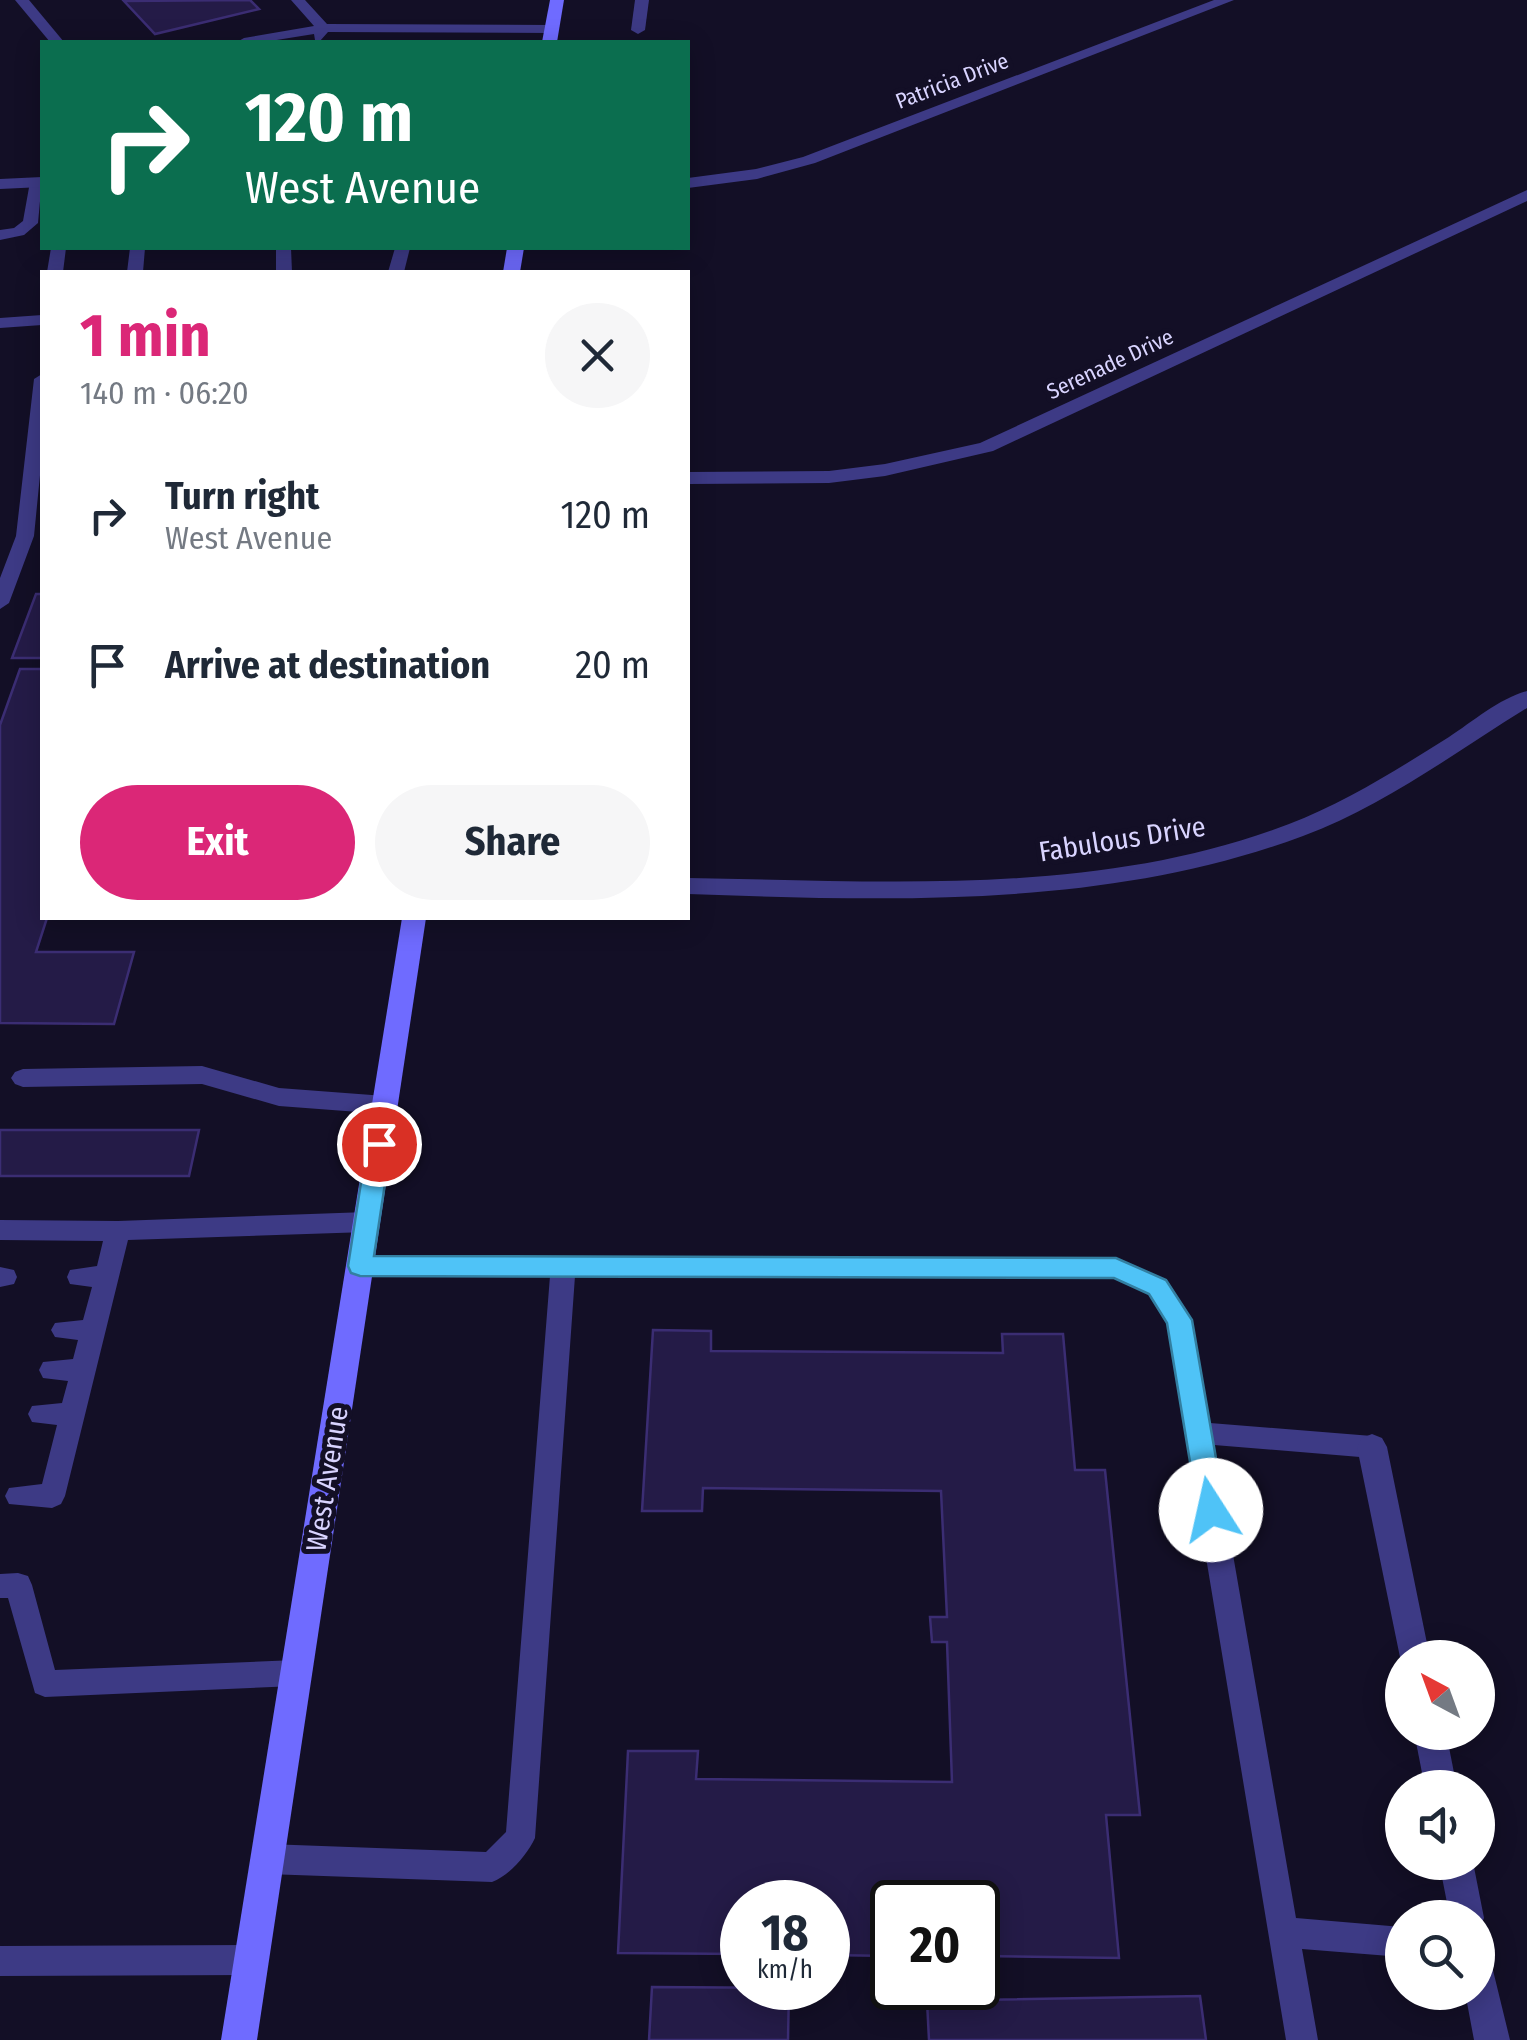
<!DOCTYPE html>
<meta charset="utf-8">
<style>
body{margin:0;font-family:"Fira Sans Condensed",sans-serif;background:#f6f6f7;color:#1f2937;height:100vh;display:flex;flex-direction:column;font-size:38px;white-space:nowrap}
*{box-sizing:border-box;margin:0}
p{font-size:32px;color:#747a83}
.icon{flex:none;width:55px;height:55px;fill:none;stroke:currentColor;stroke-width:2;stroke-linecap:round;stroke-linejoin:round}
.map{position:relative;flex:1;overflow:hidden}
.drawer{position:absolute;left:40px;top:270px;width:650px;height:650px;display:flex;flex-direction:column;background:#fff;border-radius:0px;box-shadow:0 5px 25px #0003}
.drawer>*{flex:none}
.guide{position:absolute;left:40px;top:40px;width:650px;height:210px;border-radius:0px;box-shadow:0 5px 25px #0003;background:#0b6e4f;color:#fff;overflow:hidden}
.needle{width:65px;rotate:319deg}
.controls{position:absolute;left:1385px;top:1640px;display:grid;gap:20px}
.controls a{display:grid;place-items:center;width:110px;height:110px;border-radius:50%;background:#fff;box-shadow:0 5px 25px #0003;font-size:50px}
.speed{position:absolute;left:720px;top:1880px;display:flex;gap:20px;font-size:50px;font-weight:700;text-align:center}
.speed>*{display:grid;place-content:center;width:130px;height:130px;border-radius:50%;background:#fff;box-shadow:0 5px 25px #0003;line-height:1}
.speed small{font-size:25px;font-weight:400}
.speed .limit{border:5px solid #111;border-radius:15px;background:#fff;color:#111}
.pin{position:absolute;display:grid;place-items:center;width:85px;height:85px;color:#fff;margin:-42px;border:5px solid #fff;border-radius:50%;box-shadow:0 2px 10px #0007}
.me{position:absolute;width:110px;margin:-55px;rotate:350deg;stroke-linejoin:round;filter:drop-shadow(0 0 8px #0008)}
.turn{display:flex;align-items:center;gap:35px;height:210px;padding:0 40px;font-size:45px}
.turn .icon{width:130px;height:130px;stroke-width:2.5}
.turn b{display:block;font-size:70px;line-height:85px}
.round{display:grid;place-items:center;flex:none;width:105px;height:105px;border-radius:52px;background:#f6f6f7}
.overview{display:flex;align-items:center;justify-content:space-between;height:170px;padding:0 40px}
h1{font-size:60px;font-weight:700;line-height:75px;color:#db2777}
.cta{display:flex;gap:20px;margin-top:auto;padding:20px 40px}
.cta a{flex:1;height:115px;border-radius:60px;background:#db2777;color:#fff;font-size:40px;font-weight:700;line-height:115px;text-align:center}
.cta a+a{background:#f6f6f7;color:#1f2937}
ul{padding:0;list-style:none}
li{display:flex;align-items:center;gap:30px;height:150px;padding:0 40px}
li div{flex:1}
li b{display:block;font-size:38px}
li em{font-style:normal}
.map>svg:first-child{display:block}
</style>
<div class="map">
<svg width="1527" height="2040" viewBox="0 0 1527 2040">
<rect width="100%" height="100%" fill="#130f26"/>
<!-- building -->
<g fill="#241b47" stroke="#3b2d73" stroke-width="2.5">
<path d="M250,0L259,9L155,34L124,1Z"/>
<path d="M36,594H42V658H12Z"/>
<path d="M20,669H42V918H47L36,952H134L114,1024L0,1023V725Z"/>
<path d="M0,1130H199L189,1176H0Z"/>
<path d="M653,1330L711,1331V1351L1003,1353L1002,1334H1063L1075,1470H1105L1140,1815H1106L1119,1958L978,1956V1902H892V1956L828,1955V1902H742V1954L618,1953L628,1751H698L696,1779L952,1782L947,1642H932L930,1617H947L941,1491L703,1488L702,1511H642Z"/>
<path d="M652,1987L789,1988L788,2040H649Z"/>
<path d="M1200,1996L1206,2040H929L927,2001Z"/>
</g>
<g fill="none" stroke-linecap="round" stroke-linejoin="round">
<!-- service -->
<g fill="#3d3a85" fill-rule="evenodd">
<path d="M15,0H29L64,42H50Z"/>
<path d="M291,0H305L327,24L552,25L559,29L552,33L328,32L320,41L315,40L314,34L264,42H237L244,38L314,26Z"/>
<path d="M635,0H649L645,30L638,34L631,30Z"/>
<path d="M37,178L42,179L38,223L24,235L0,240V230L14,228L23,221L30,182Z"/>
<path d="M51,248H66L63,272H47Z"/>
<path d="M130,248H145L143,272H127Z"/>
<path d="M276,248H291L292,272H276Z"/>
<path d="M395,248H410L404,272H388Z"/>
<path d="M42,315V325L0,328V318Z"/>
<path d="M42,374V455L34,536L9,603L0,609V578L16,536L34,379Z"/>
<path d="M202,1066L279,1088L385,1096L393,1099L397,1105L393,1111L385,1114L279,1106L202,1084L23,1087L15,1084L11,1078L15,1072L23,1069Z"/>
<path d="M367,1212L376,1215L379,1222L376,1229L367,1232L128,1240L65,1496L61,1504L52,1508L9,1504L5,1496L9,1488L42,1484L57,1425L32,1422L28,1414L32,1406L62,1403L68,1381L43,1378L39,1370L43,1362L73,1359L78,1340L55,1337L51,1330L55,1323L83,1320L92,1287L70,1284L67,1277L70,1270L97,1266L103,1241L0,1240V1220L118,1221Z"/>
<path d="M360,1256L1116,1258L1167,1280L1188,1313L1210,1423L1372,1436L1381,1439L1385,1447L1381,1455L1372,1458L1214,1445L1296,1918L1402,1927V1957L1302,1949L1318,2040H1286L1167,1322L1149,1294L1114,1278L575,1276L535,1838C527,1855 510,1875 492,1882L267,1874L256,1869L252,1859L256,1849L267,1844L486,1852L506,1832L550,1276H360L351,1273L348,1266L351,1259Z"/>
<path d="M0,1267L14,1270L17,1277L14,1284L0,1287Z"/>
<path d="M18,1573L28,1576L32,1585L55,1670L296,1660L306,1664L310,1673L306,1682L296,1686L45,1697L35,1693L8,1598H0V1574Z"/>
<path d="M252,1945L263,1949L267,1960L263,1971L252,1975L0,1976V1946Z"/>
</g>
<!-- minor -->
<g fill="#3d3a85" fill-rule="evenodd">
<path d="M1214,0H1234L815,163L757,179L688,188V178L756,169L803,157Z"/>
<path d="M1527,190V201L993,451L885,476L829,483L688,484V472L829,471L885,464L980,443Z"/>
<path d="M1527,691V708C1454,753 1384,806 1303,836C1107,909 893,901 688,894V878C888,881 1099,897 1289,824C1346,802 1398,769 1449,737C1472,722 1500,698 1527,691Z"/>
<path d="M1372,1434L1382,1438L1387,1447L1430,1658H1402V1667L1357,1447L1362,1438Z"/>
<path d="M1414,1732H1446L1457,1788H1425Z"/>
<path d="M1439,1862H1473L1484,1918L1479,1930L1478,1918H1450Z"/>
<path d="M1478,1953L1490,1958L1510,2040H1474L1465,1992H1478Z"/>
</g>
<!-- tertiary -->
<path fill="#3d3a85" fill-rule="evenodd" d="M42,177V187L0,189V179Z"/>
<!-- secondary -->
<g fill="#6f6bff" fill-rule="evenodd">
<path d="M550,0H564L557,42H542Z"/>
<path d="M507,248H524L520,272H503Z"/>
<path d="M402,918H426L257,2040H221Z"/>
</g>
</g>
<!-- route -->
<path fill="#4fc3f7" stroke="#337fa1" stroke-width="2.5" d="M379,1135L387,1138L391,1144L374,1256L1116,1258L1166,1280L1192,1320L1225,1510L1221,1518L1211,1521L1202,1518L1198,1510L1167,1323L1149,1294L1114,1278L360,1276L351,1273L348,1266L367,1144L371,1138Z"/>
<g text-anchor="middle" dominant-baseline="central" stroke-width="10" stroke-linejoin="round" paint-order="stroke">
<!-- far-street labels -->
<g font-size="22" fill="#d9d4ff" stroke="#130f26">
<text transform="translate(952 81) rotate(-21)">Patricia Drive</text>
<text transform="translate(1110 364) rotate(-25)">Serenade Drive</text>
</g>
<!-- street labels -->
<g font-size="28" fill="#d9d4ff" stroke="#130f26">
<text transform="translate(1122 839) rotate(-9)">Fabulous Drive</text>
<text transform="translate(327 1479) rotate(-81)">West Avenue</text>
</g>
</g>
</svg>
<div class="controls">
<a><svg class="needle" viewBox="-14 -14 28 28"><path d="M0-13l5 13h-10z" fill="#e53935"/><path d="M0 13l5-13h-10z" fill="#747a83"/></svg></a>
<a><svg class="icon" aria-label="sound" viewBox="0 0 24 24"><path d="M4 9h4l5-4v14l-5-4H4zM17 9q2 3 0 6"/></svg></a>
<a><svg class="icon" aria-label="search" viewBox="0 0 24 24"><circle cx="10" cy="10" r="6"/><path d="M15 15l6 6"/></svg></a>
</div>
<div class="speed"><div>18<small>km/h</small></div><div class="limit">20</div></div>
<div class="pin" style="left:379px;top:1144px;background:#d93025"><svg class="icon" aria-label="arrive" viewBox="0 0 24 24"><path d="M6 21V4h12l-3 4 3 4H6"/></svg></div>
<svg class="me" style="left:1211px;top:1510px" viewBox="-20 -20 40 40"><circle r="19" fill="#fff"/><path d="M0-13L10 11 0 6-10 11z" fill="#4fc3f7"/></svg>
<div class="guide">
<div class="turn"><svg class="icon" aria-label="right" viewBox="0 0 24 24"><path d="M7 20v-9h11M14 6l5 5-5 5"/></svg><div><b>120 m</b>West Avenue</div></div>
</div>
<section class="drawer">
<div class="overview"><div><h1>1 min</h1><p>140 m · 06:20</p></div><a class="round"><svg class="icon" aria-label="close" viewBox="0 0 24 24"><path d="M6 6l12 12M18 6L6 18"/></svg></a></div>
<ul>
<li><svg class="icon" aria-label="right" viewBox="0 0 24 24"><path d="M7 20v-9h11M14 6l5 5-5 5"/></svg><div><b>Turn right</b><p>West Avenue</p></div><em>120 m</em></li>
<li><svg class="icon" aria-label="arrive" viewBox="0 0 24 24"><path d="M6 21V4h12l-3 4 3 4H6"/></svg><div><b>Arrive at destination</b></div><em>20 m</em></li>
</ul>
<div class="cta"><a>Exit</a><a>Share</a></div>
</section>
</div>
